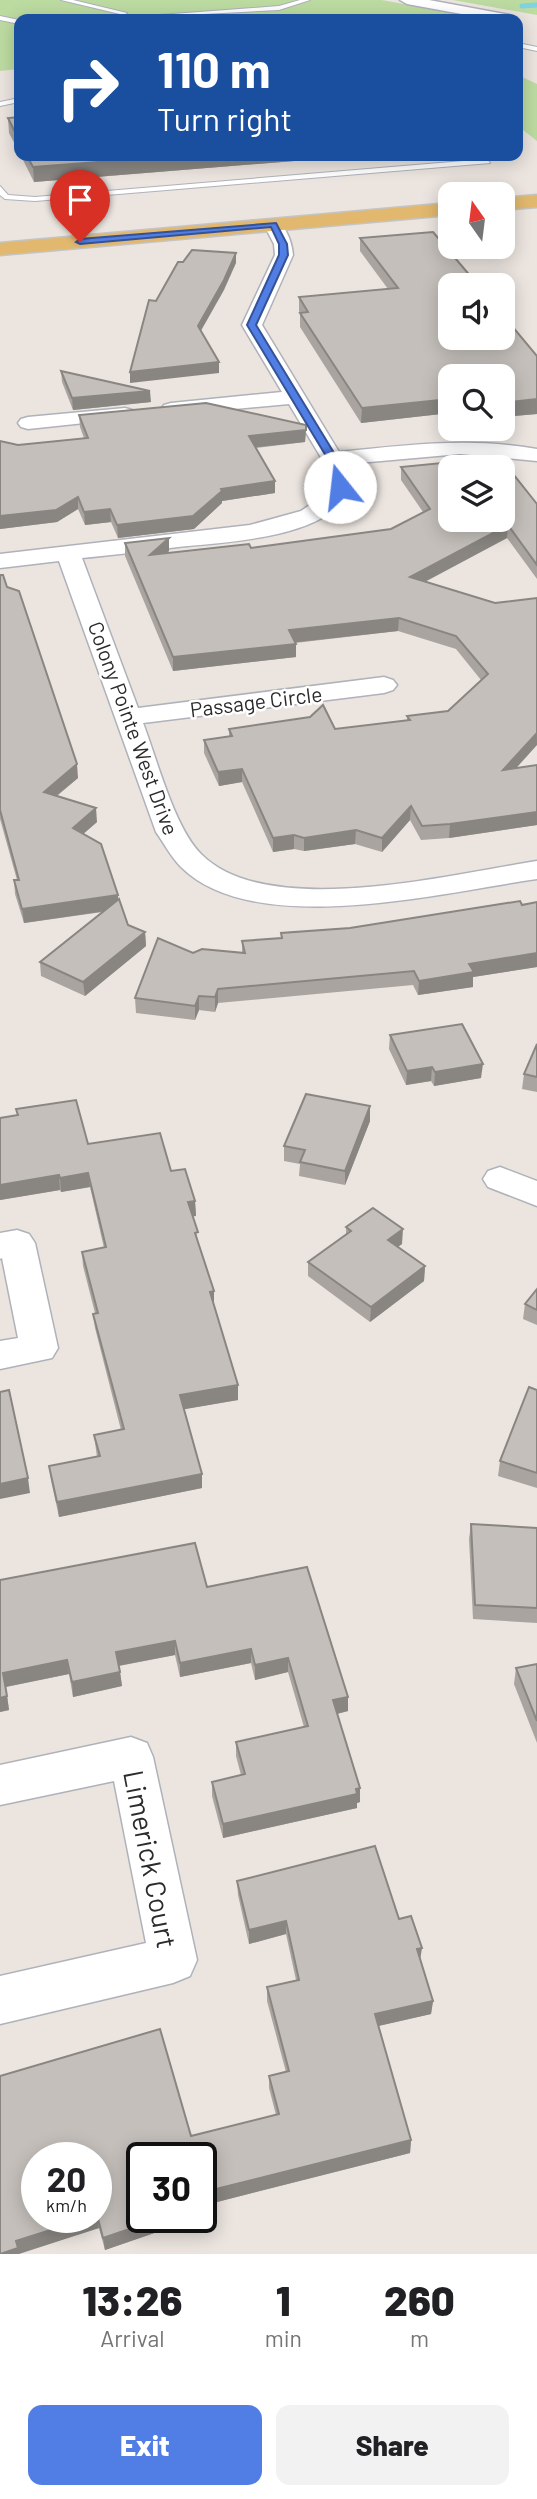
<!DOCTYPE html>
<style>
body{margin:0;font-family:Barlow,sans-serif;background:#f2f2f2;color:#202124;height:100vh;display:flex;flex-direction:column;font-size:26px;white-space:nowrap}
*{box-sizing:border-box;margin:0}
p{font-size:23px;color:#757577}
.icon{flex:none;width:38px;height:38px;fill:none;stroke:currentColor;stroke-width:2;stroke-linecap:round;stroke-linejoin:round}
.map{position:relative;height:2254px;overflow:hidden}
.details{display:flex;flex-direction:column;background:#fff;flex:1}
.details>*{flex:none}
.guide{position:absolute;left:14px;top:14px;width:509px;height:147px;border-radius:14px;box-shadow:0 4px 18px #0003;background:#1a4fa0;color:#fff;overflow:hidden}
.needle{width:46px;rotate:346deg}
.fabs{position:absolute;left:438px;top:182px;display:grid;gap:14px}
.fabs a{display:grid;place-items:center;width:77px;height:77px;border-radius:14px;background:#fff;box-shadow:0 4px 18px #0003;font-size:35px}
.speed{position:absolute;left:21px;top:2142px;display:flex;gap:14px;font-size:35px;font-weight:700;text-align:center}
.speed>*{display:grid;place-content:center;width:91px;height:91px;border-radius:50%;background:#fff;box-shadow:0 4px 18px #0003;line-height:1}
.speed small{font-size:18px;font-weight:400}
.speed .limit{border:4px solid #111;border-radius:10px;background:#fff;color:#111}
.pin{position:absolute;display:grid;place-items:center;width:60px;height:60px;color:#fff;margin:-72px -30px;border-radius:50% 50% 50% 0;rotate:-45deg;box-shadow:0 0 7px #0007}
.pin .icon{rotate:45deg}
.me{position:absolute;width:77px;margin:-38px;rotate:344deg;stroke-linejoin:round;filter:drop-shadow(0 0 5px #0008)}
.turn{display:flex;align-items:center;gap:24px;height:147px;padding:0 28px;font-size:32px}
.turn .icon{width:91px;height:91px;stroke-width:2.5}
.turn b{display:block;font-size:49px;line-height:60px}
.eta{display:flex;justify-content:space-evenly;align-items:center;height:119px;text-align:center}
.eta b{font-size:42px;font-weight:800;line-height:49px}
.cta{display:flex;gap:14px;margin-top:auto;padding:14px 28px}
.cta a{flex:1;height:80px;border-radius:14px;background:#517ee5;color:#fff;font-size:28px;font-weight:800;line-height:80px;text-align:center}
.cta a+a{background:#f2f2f2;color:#202124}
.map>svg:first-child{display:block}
</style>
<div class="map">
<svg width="537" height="2254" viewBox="0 0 537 2254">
<rect width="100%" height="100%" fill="#ebe4df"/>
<!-- green -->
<g fill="#bcdba1">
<path d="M0,0H382L484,19H19V69L0,71Z"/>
<path d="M453,0H537V15Z"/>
<path d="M518,75L537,84V141L518,126Z"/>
</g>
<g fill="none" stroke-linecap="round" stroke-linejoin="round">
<!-- stream -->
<path stroke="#7ed2e1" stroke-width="5" d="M522,6L537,5"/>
<defs>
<g id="service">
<path d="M61,0H73L127,13L124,15Z"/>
<path d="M300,0H310L279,10L106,19L279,6Z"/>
<path d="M0,16L19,20V24L0,20Z"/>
<path d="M518,43L537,47V51L518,47Z"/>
<path d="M19,98V102L0,106V102Z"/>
<path d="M487,159L490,163L35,201L5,199L0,195V186L8,195L35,197Z"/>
</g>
<g id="minor">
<path d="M400,0H429L510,15L517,19H489L407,4Z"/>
<path d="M273,220C286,223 292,243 293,255L262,325L339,452C406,445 470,437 537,449V461L460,454L347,464C353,474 352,484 347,494C324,539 222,542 178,547C146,551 114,555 82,558L138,708L384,677L393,680L397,685L393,690L384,693L143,723C157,759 174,827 201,854C267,921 452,874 537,861V879C445,892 254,940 181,867C171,857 164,843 156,832L59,561L0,568V554L250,525L301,511L324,495L329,486V471L289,404L171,415L164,413L161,409L164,405L171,403L282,392L242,325L275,255L274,244L264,225Z"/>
<path d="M125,408L132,410L135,414L132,418L28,429L21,427L18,423L21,419L28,417Z"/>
<path d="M500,1167L537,1181V1206L488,1187L483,1179L488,1171Z"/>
<path d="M17,1230L29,1234L35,1243L58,1348L52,1358L0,1369V1341L18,1338L2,1258L0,1259V1233Z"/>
<path d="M131,1737L147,1743L153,1757L197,1960L190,1976L173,1983L0,2024V1976L146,1943L114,1781L0,1805V1765Z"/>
</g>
<g id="primary">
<path d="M537,195V207L502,210V198Z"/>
<path d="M450,203V215L0,255V243Z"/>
</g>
</defs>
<!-- service casing -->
<use href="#service" stroke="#afb2ba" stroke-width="2"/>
<!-- minor casing -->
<use href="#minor" stroke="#afb2ba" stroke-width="3"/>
<!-- primary casing -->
<use href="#primary" stroke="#c4c4c4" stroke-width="3"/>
<!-- path -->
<path stroke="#c4c4c4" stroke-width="2" stroke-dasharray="2.5 2" stroke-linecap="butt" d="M472,194L484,193"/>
<!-- service -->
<use href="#service" fill="#fff" fill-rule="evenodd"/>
<!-- minor -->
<use href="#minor" fill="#fff" fill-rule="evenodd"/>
<!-- primary -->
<use href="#primary" fill="#e1b86e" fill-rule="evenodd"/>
</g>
<!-- wall -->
<g fill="#a9a4a0">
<path d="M19,117V152L9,133L8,118Z"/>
<path d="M21,156H356L34,182Z"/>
<path d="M360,238L537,356V414L502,417V376H450V413L361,423L300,327V313L299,311V297L388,289L360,251Z"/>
<path d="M61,371L151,402L73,410L62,382Z"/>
<path d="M79,415L306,425L305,442L256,448L275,493L222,501V503L194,529L118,538L111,522L85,525L78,509L57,522L0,529V441L18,445L84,438L80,427Z"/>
<path d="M401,467H445L537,504V579L507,538L425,582L495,603L516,768L537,765V825L449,838L421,840L410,820L382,852L355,844L304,851L294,849L273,852L242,782L219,786L204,753V740L229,736V729H335L407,720V716L448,711L481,680L456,649L398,631L295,643L296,657L173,671L125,556V543L169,551L167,553L251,548L391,529L423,512L401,480Z"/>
<path d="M0,575L78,778L57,796L97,822L83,834L118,900L128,925L145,932L146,946L85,996L41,976L40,962L103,912L24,923L15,894L14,880H17L0,819Z"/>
<path d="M537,902V967L473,977V987L418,995L413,985L218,1003L215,1012L199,1010L195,1020L136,1013L135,998L193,953L242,952V941L281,938V933L350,928Z"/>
<path d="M390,1035L481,1078L434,1086L431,1081L406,1085L389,1049Z"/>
<path d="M537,1044V1092L522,1089L524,1074Z"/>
<path d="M16,1109L88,1144L171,1171L195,1201L196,1216H193L198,1242L214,1291V1306L238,1400L184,1409L202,1488L59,1517L51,1480L49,1466L97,1457L94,1435L121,1430L95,1328L93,1314L95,1313L83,1266L82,1252L104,1248L90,1187L61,1192L60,1190L0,1200V1118L17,1115Z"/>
<path d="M370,1121L345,1185L299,1176L300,1164L284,1161V1146Z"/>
<path d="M346,1227L402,1244L397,1247L425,1266L424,1281L370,1322L308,1276V1262L346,1235Z"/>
<path d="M537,1289V1325L523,1319L525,1304Z"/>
<path d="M537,1390V1488L498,1476L500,1461Z"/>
<path d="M471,1524L537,1528V1623L473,1619L469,1539Z"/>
<path d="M0,1580L207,1587L348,1711L337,1714L360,1788V1802L357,1803V1808L223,1838L212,1796V1782L241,1775L236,1756V1742L304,1727L288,1672L255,1680L251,1663L180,1677L175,1655L119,1666L122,1686L73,1697L69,1674L6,1687L9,1710L0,1712Z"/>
<path d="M537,1664V1743L514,1684L516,1668Z"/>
<path d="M237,1881L399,1919L420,1961L433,2001L431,2014L378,2026L411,2140L410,2153L217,2202L142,2217H168L162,2219L163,2230L105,2250L99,2228L19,2253L0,2254L191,2136L276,2115L269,2088V2076L286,2072L267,2001V1987L296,1980L286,1934L249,1944L238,1895Z"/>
</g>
<!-- shaded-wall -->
<g fill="#898682">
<path d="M176,156H356L34,182L33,167Z"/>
<path d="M236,253V263L224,290L198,336V326Z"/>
<path d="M219,362V373L130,383V372Z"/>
<path d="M150,391L151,402L73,410L72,398Z"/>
<path d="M450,399V413L361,423L362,408Z"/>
<path d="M537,399V414L502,417V403Z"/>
<path d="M306,430L305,442L249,448V436Z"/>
<path d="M275,481V493L222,501V503L194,529L118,538L117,525L221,489Z"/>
<path d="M78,497V509L57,522L0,529V516Z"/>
<path d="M110,509L111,522L85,525L84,512Z"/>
<path d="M508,525L507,538L409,590L410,577Z"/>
<path d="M169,538V551L150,568V555Z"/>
<path d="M399,618L398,631L289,643V630Z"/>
<path d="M296,644V657L173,671V657Z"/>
<path d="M537,733V745L502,784L503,770Z"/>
<path d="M77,764L78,778L45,805L44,792Z"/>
<path d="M242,769V782L219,786L218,772Z"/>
<path d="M411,806L410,820L382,852V838Z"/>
<path d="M96,808L97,822L74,842L73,828Z"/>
<path d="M537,812V825L449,838L450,824Z"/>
<path d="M356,830L355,844L304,851V838Z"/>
<path d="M294,835V849L273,852V838Z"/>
<path d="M118,895L119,909L24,923L22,909Z"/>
<path d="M145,932L146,946L85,996L83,982Z"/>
<path d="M537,953V967L473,977V987L418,995L419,981L469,964Z"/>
<path d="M218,989V1003L215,1012V997Z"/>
<path d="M199,996V1010L195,1020V1006Z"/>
<path d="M483,1064L481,1078L434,1086L435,1072Z"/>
<path d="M432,1067L431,1081L406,1085L407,1071Z"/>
<path d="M370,1106V1121L345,1185V1171Z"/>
<path d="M88,1173L90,1187L61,1192L60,1178Z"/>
<path d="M59,1175L60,1190L0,1200V1185Z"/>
<path d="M195,1201L196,1216L189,1217L188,1202Z"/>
<path d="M403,1229L402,1244L387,1255L388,1240Z"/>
<path d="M425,1266L424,1281L370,1322L371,1307Z"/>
<path d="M214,1291V1306L210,1292Z"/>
<path d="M238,1385V1400L180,1410V1395Z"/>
<path d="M202,1474V1488L59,1517L57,1502Z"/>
<path d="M28,1478L30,1493L0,1499V1484Z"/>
<path d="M175,1641V1655L117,1666L116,1652Z"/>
<path d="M251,1649V1663L180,1677V1663Z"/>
<path d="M288,1658V1672L255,1680V1665Z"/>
<path d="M67,1660L69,1674L5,1687L3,1673Z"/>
<path d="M120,1672L122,1686L73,1697L72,1682Z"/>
<path d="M7,1696L9,1710L0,1712V1698Z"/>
<path d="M348,1697V1711L332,1715L333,1700Z"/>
<path d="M360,1788V1802L357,1803V1808L223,1838V1824Z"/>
<path d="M286,1921V1934L249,1944V1930Z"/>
<path d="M422,1948L420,1961L417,1949Z"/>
<path d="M433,2001L431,2014L374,2027L375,2014Z"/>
<path d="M411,2140L410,2153L217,2202L201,2207V2194L216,2189Z"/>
<path d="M97,2215L99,2228L19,2254H0L16,2241L92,2217H96Z"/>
<path d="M159,2217H168L162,2219L163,2230L105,2250L103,2238Z"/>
</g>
<!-- building -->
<g fill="#c4bfba" stroke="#898682" stroke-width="2" fill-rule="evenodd">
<path d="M19,117V140L8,118Z"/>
<path d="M27,156H176L33,167Z"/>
<path d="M433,232L478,285H450V338H502V314L537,356V399L502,403V376H450V399L362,408L300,313L308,312L299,297L398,288L360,238Z"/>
<path d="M192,250L236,253L224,280L198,326L219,362L130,372L149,300L156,301L178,262H183Z"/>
<path d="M61,371L150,391L72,398Z"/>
<path d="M206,403L306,425V430L249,436L275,481L221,489L222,491L193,516L117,525L110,509L84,512L78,497L56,510L0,516V441L18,445L88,438L79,415Z"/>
<path d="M502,460L537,504V565L508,525L410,577L495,603L537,598V733L503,770L537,765V812L450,824L422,826L411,806L382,838L356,830L304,838L294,835L273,838L242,769L218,772L204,740L232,736L229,729L310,717L323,705L335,729L410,720L407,716L448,711L488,674L456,636L399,618L289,630L296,644L173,657L125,543L169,538L150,555L249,544L251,548L391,529L430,509L401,467L442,463L445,467ZM450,467H502V520H450Z"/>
<path d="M0,575H3L7,587L19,591L77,764L44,792L96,808L73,828L101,844L118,895L22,909L14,880H19L0,810Z"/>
<path d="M119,899L128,925L145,932L83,982L40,962Z"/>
<path d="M520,901L522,905L537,902V953L469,964L474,972L419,981L414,971L218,989L215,997L199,996L195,1006L135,998L158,938L193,953L202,949L245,953L242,941L282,938L281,933L350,928Z"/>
<path d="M462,1024L483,1064L435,1072L432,1067L407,1071L390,1035Z"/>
<path d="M537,1044V1077L524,1074Z"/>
<path d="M306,1094L370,1106L345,1171L300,1162L305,1150L284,1146Z"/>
<path d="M76,1100L88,1144L160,1133L171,1171L185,1169L195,1201L188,1202L198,1232L195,1233L214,1291L210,1292L238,1385L180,1395L202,1474L57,1502L49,1466L100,1456L94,1435L124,1429L93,1314L98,1313L82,1252L106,1247L88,1173L60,1178L59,1175L0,1185V1118L18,1115L16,1109Z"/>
<path d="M373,1208L403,1229L388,1240L425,1266L371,1307L308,1262L351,1231L346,1227Z"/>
<path d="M537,1289V1310L525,1304Z"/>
<path d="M529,1387L537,1390V1473L500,1461Z"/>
<path d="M9,1390L28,1478L0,1484V1392Z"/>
<path d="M471,1524L537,1528V1608L475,1605Z"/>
<path d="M195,1543L207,1587L307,1567L348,1697L333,1700L360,1788L356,1789L357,1794L223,1824L212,1782L245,1774L236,1742L308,1726L288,1658L255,1665L251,1649L180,1663L175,1641L116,1652L120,1672L72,1682L67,1660L3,1673L7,1696L0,1698V1580Z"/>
<path d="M537,1664V1721L516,1668Z"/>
<path d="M375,1846L399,1919L411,1916L422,1948L417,1949L433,2001L375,2014L411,2140L216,2189L201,2194V2158H142V2217H161L162,2218L103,2238L97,2215L96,2216V2158H37V2217H92L16,2241L18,2248L0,2254V2076L160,2029L191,2136L279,2114L269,2076L289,2071L267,1987L299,1980L286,1921L249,1930L237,1881Z"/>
</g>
<!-- route -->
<path fill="#517ee5" stroke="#355295" stroke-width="2" d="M276,223L287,244L288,255L256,325L342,466L346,477L345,487L340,491L334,487L336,477L332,466L247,325L279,255V244L271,227L80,244L76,242L80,239Z"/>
<g text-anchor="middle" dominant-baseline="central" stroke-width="5" stroke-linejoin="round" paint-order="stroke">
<!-- far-street labels -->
<g font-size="21" fill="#2b2b2b" stroke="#fff">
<text transform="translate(256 701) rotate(-7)">Passage Circle</text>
<text transform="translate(134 728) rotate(70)">Colony Pointe West Drive</text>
</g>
<!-- near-street labels -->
<g font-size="28" fill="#2b2b2b" stroke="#fff">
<text transform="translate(151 1859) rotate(79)">Limerick Court</text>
</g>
</g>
</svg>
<div class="fabs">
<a><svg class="needle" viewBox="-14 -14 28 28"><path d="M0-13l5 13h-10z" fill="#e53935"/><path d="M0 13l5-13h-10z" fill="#757577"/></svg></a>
<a><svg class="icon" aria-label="sound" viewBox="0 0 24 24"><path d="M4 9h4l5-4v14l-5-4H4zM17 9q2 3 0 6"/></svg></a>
<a><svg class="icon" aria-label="search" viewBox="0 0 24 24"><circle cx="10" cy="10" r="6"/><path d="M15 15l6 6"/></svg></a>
<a><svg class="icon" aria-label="layers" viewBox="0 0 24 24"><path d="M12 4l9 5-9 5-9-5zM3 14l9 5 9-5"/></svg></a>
</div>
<div class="speed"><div>20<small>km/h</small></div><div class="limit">30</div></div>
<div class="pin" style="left:80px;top:242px;background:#d93025"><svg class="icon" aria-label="arrive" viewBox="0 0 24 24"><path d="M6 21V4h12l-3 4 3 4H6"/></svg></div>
<svg class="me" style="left:340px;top:487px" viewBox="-20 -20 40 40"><circle r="19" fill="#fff"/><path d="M0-13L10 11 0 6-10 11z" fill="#517ee5"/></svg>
<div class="guide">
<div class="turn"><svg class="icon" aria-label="right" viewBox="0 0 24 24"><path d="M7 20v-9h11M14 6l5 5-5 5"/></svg><div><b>110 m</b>Turn right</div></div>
</div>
</div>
<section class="details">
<div class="eta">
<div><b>13:26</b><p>Arrival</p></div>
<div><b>1</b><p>min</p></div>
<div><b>260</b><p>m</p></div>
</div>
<div class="cta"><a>Exit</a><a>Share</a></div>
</section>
